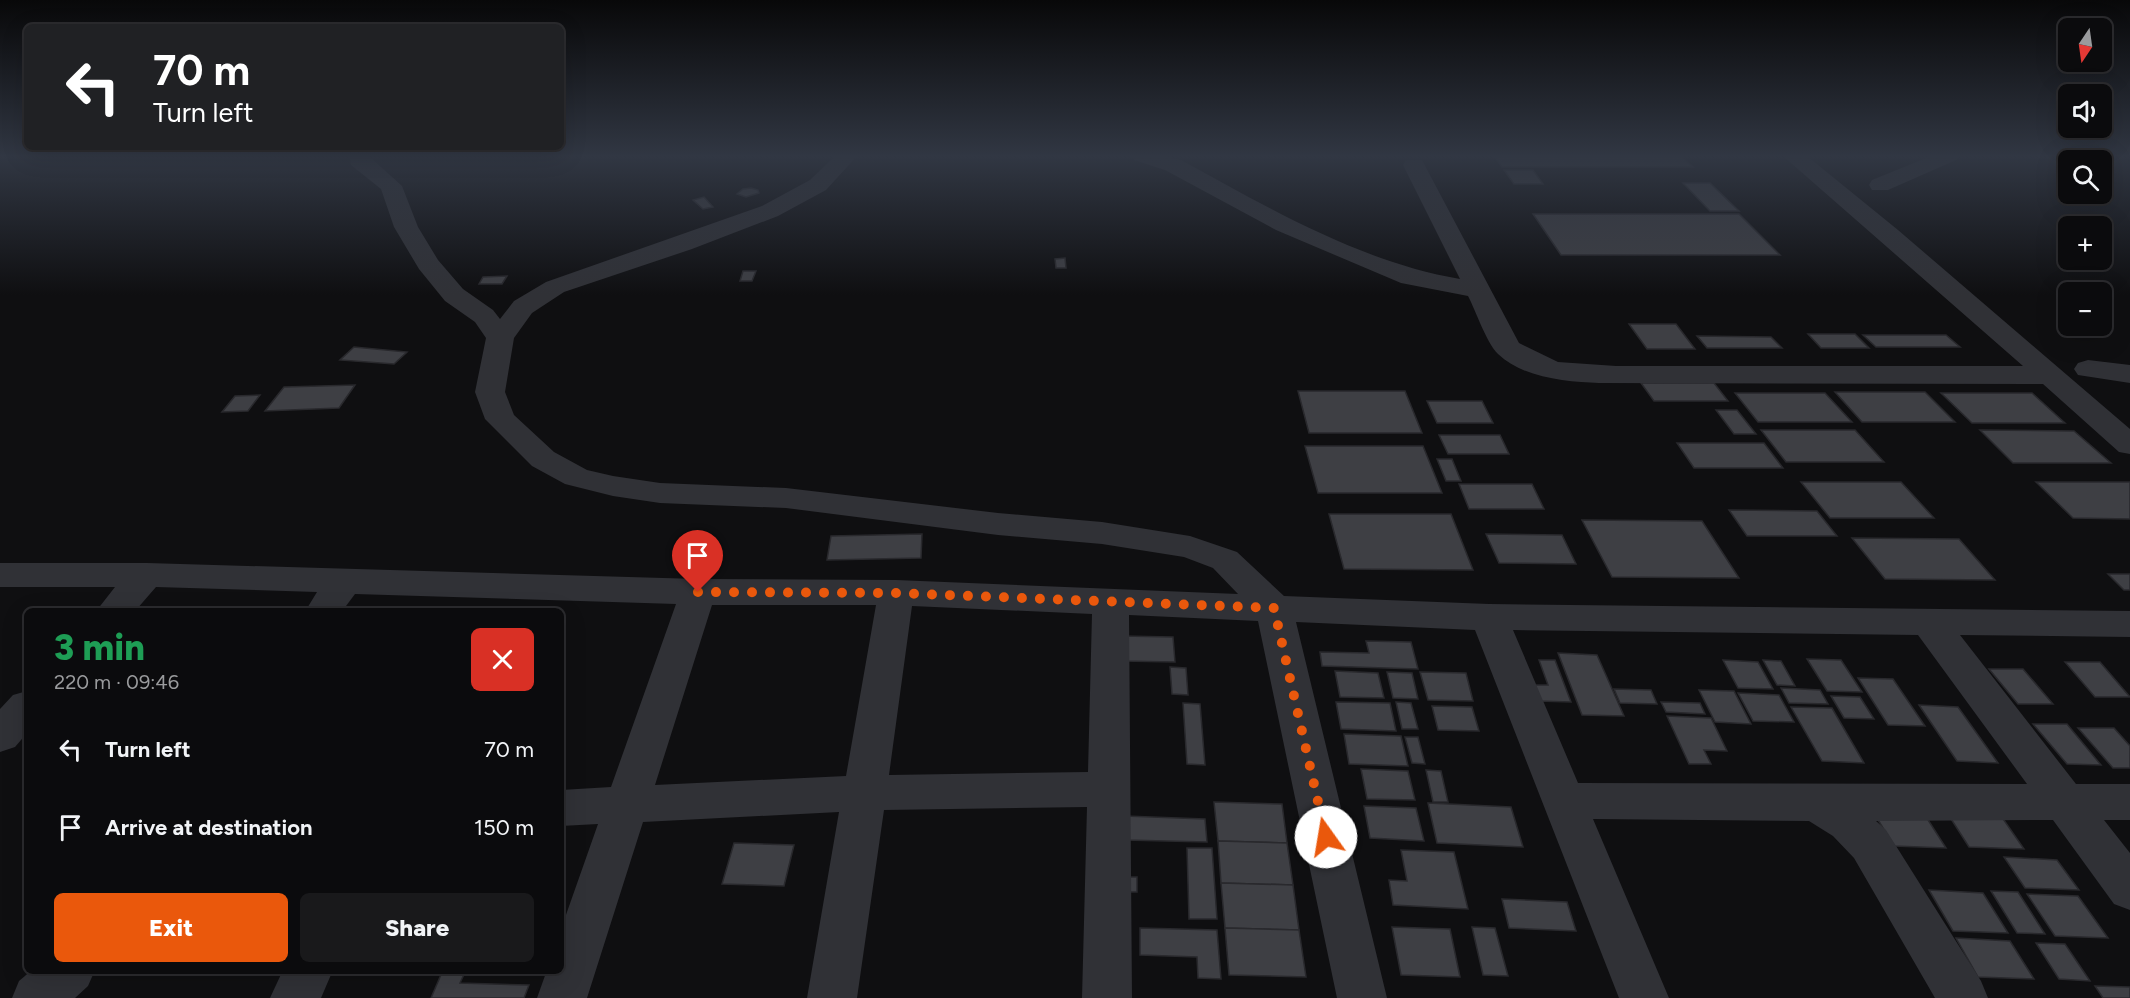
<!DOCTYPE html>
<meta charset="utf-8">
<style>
body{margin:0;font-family:Figtree,sans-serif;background:#19191b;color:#f1f3f6;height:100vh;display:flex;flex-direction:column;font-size:22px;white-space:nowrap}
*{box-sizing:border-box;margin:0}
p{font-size:20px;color:#9a9b9d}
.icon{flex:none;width:33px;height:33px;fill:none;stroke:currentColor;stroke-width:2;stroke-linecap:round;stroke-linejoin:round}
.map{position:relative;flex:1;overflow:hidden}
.side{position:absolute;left:24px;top:608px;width:540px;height:366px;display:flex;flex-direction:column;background:#0b0b0d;border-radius:9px;box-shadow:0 6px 24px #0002,0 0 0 2px #2b2b2e}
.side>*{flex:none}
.hud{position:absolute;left:24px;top:24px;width:540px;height:126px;border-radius:9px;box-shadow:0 6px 24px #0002,0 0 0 2px #2b2b2e;background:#202124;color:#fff;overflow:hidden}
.needle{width:39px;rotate:193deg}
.fabs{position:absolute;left:2058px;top:18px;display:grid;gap:12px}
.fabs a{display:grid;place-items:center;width:54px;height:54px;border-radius:9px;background:#0b0b0d;box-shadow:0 6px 24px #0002,0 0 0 2px #2b2b2e;font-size:30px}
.pin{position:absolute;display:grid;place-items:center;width:51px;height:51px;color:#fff;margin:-62px -26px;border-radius:50% 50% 50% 0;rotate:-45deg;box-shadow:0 0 6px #0007}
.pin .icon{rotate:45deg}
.me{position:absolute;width:66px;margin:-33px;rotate:347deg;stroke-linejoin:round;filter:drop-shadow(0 0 4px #0008)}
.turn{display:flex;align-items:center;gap:21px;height:126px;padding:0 30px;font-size:27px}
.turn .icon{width:78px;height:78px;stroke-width:2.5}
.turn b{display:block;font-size:42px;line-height:51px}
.round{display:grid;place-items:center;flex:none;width:63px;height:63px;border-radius:9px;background:#19191b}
.overview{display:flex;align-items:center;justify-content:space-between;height:102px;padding:0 30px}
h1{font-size:36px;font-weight:800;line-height:45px;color:#1e9e55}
.action{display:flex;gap:12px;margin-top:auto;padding:12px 30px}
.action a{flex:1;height:69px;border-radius:9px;background:#ea580c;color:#fff;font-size:24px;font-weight:800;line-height:69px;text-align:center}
.action a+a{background:#19191b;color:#f1f3f6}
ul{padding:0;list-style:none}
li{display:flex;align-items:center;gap:18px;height:78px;padding:0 30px}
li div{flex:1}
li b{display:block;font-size:22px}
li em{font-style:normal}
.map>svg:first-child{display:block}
</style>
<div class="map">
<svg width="2130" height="998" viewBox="0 0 2130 998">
<rect width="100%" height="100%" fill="#0f0f11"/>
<!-- building -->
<g fill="#3e3f44" stroke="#29292d" stroke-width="1.5">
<path d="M1494,156H1681L1693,167H1502Z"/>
<path d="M1504,170H1533L1543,184H1514Z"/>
<path d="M1683,183H1710L1739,211H1710Z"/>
<path d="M751,188L758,190L759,193L746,197L737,194L743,189Z"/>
<path d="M704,197L713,207L703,209L693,200Z"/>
<path d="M1533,214H1739L1780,255H1561Z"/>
<path d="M1065,258L1066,268H1056L1055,259Z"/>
<path d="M743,271H756L752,281H740Z"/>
<path d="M507,276L502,284H479L483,277Z"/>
<path d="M1629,324H1676L1695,349H1647Z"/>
<path d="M1808,334H1855L1869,348H1821Z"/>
<path d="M1863,335H1946L1960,347H1876Z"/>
<path d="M1697,336L1771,337L1782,348H1707Z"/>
<path d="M354,347L407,352L394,364L340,360Z"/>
<path d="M1641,383H1714L1728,401H1654Z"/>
<path d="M355,385L339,408L265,411L284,387Z"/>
<path d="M1298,391H1405L1422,433H1309Z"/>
<path d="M1835,392H1925L1955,422H1862Z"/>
<path d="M1735,393H1825L1852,422H1758Z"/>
<path d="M1941,393H2032L2065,423H1972Z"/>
<path d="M260,395L248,411L222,412L235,396Z"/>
<path d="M1427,401H1482L1493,423H1437Z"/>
<path d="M1716,410H1737L1756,434H1734Z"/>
<path d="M1761,430H1855L1884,462H1786Z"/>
<path d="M1980,430L2074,431L2111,463H2013Z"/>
<path d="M1439,435H1500L1509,454H1448Z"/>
<path d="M1677,443H1764L1783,468H1694Z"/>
<path d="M1305,446H1423L1442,493H1318Z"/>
<path d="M1437,459H1452L1461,481H1446Z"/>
<path d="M1801,482H1901L1934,518H1830Z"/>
<path d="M2036,482H2130V519L2073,518Z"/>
<path d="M1459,484H1532L1544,509H1469Z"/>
<path d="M1729,510L1817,511L1837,536H1747Z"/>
<path d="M1329,514H1451L1473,570L1344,569Z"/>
<path d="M1582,520L1702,521L1739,578L1612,577Z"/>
<path d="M922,534L921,558L827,560L831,536Z"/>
<path d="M1486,534L1562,535L1576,564L1499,563Z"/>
<path d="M1852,538L1959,539L1995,580L1885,579Z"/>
<path d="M2108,574H2130V590H2124Z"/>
<path d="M1122,636L1173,637L1175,662L1122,661Z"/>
<path d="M1366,641L1411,642L1418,669L1322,666L1320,652L1369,653Z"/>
<path d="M1558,653L1597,655L1624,716L1582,715Z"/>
<path d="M1807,659L1841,660L1862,692L1827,691Z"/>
<path d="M1539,660H1555L1571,702L1537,701L1531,685H1548Z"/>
<path d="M1723,660L1758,662L1773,689L1738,688Z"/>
<path d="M1763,660L1781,661L1795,686L1777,685Z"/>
<path d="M2065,662H2100L2130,697H2095Z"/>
<path d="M1170,667L1186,668L1188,695L1172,694Z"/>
<path d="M1989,669H2023L2053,704H2018Z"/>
<path d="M1335,671L1378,673L1384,698L1340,697Z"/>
<path d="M1387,672L1412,673L1418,699L1393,698Z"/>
<path d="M1420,672L1466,673L1473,701L1428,700Z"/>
<path d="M1858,678L1893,679L1925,726L1888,725Z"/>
<path d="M1781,688L1820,690L1828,704L1789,703Z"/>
<path d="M1614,689L1651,690L1657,704L1620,703Z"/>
<path d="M1699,690L1734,691L1751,724L1715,722Z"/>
<path d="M1738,693L1779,695L1794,722L1753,721Z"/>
<path d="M1831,696L1860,697L1874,719L1844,718Z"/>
<path d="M1336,702L1390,703L1396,731L1341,729Z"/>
<path d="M1396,702L1411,703L1418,729H1402Z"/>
<path d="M1661,702L1700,703L1705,714L1666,712Z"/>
<path d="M1183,703L1200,704L1205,765L1187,764Z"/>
<path d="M1919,705L1958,707L1998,763L1957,761Z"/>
<path d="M1432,706L1472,707L1479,731L1438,730Z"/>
<path d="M1791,707L1832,708L1864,763L1822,761Z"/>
<path d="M1667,716L1711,718L1727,751L1704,750L1711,764H1689Z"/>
<path d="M2033,724H2067L2101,765L2067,764Z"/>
<path d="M2078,728H2114L2130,746V768H2113Z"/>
<path d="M1344,734L1401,736L1408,766L1349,764Z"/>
<path d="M1405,737H1418L1425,764L1412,763Z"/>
<path d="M1361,769L1408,771L1415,800L1367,799Z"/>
<path d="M1426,770L1441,771L1448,802H1433Z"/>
<path d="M1214,802L1282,804L1287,843L1218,841Z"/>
<path d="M1428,803L1511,807L1523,847L1437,843Z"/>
<path d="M1364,806L1416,808L1424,841L1370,838Z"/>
<path d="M1872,810L1923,812L1946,848L1894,846Z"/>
<path d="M1946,811L1999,813L2024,849L1969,847Z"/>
<path d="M1125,816L1205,819L1207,842L1125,840Z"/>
<path d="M1218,841L1287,843L1293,885L1221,883Z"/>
<path d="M734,843L794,845L784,886L722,884Z"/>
<path d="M1187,848H1212L1217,919H1189Z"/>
<path d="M1401,850L1454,852L1468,909L1393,905L1389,880L1407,881Z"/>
<path d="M2004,857L2057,860L2079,890L2025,888Z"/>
<path d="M1123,877H1137V892H1124Z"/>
<path d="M1221,883L1293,885L1299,930L1225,928Z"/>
<path d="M1929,890L1983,893L2008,933L1953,931Z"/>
<path d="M1991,891L2018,892L2045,934L2017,933Z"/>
<path d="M2027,894L2078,896L2108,938L2055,936Z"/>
<path d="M1502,899L1567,902L1576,931L1509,928Z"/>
<path d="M1392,927L1450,929L1460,977L1401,975Z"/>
<path d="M1472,927L1495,928L1508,976L1483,975Z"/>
<path d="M1140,928L1217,930L1221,979L1198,978L1197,957L1140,955Z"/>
<path d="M1225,928L1299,930L1306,977L1229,975Z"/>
<path d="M1956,938L2010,941L2034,979L1978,977Z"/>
<path d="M2036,943L2065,944L2090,981L2059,979Z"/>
<path d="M443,970H466L460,983L529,985L524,998H431Z"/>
<path d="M2095,986L2130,987V998H2103Z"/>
</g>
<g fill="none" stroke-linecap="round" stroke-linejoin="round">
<!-- minor -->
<g fill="#303136" fill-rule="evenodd">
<path d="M349,156H369L402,186L418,227L438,260L463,289L493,310L500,319L514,301L546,282L762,206L810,180L835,156H857L826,190L778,216L692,249L564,292L532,313L514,338L505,392L514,415L554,452L587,470L613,476L660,483L786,488L998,513L1102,522L1190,536L1237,552L1284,596L1489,604L2130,611V637L1960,635L2076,784H2130V820H2104L2130,853V910L2114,904L2053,820L1876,821L1886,830L1981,981L1988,998H1935L1854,858L1833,836L1809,821L1593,819L1669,998H1619L1475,630L1296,622L1387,998H1337L1258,621L1129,615L1132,998H1082L1087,807L884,810L857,998H807L839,812L643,822L587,998H537L547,970H561V929L598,824L561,826V790L611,787L676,604L355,594L343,610H306L317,592L156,587L136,610H97L115,587H0V563H147L698,579L896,580L1238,594L1213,568L1184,557L1102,544L998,535L786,508L660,503L613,496L565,484L532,466L485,419L475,392L486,338L475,322L445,301L419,269L394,227L381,189L351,165ZM712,605H876L846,776L655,785ZM912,606L1092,614L1088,772L889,775ZM1513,630L1918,635L2027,784L1578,783Z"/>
<path d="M1130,156H1163L1181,160C1269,208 1360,262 1460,279L1403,165L1406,160H1422L1519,343L1558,362L1616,366H2023L1783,156H1807L1898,230L2130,429V454L2119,452L2043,384L1599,383C1567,382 1523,378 1498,354C1486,342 1476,311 1468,296L1401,283L1276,230L1165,170L1134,160Z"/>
<path d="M1931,156H1960L1956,160L1888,190H1872L1869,185L1872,180Z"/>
<path d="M2088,360L2130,365V383L2078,375L2074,369L2078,363Z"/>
<path d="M27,691V733L15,747L0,752V709L13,695Z"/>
<path d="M32,970H95L88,986L75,998H12L19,981Z"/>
<path d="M283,970H333L321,998H270Z"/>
</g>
</g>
<!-- sky -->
<linearGradient id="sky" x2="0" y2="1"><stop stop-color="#080809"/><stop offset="0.53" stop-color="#313743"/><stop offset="1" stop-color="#313743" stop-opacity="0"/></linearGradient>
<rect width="2130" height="295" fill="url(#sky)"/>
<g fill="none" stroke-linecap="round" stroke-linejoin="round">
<!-- route -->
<path stroke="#ea580c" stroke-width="10" stroke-dasharray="0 18" d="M698,592L896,593L1274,608L1326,837"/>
</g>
</svg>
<div class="fabs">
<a><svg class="needle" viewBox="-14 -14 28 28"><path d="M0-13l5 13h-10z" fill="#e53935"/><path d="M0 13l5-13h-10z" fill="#9a9b9d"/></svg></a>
<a><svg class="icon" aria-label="sound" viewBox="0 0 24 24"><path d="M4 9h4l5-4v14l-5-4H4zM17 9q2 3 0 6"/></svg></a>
<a><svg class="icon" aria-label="search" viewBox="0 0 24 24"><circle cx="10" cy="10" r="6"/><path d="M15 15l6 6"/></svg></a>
<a>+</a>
<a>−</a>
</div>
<div class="pin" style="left:698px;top:592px;background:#d93025"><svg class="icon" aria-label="arrive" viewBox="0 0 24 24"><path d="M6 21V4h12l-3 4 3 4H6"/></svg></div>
<svg class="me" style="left:1326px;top:837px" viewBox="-20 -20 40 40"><circle r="19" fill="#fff"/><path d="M0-13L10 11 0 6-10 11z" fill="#ea580c"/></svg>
<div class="hud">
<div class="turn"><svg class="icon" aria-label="left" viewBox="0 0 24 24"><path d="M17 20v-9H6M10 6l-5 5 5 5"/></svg><div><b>70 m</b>Turn left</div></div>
</div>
<section class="side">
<div class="overview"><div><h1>3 min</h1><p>220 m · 09:46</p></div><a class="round" style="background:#d93025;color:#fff"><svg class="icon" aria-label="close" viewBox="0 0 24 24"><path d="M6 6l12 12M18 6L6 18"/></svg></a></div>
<ul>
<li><svg class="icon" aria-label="left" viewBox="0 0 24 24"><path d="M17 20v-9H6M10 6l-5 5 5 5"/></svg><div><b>Turn left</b></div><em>70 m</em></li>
<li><svg class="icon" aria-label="arrive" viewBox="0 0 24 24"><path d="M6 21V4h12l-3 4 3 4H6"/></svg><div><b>Arrive at destination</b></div><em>150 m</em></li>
</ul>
<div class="action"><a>Exit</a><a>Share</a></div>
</section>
</div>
